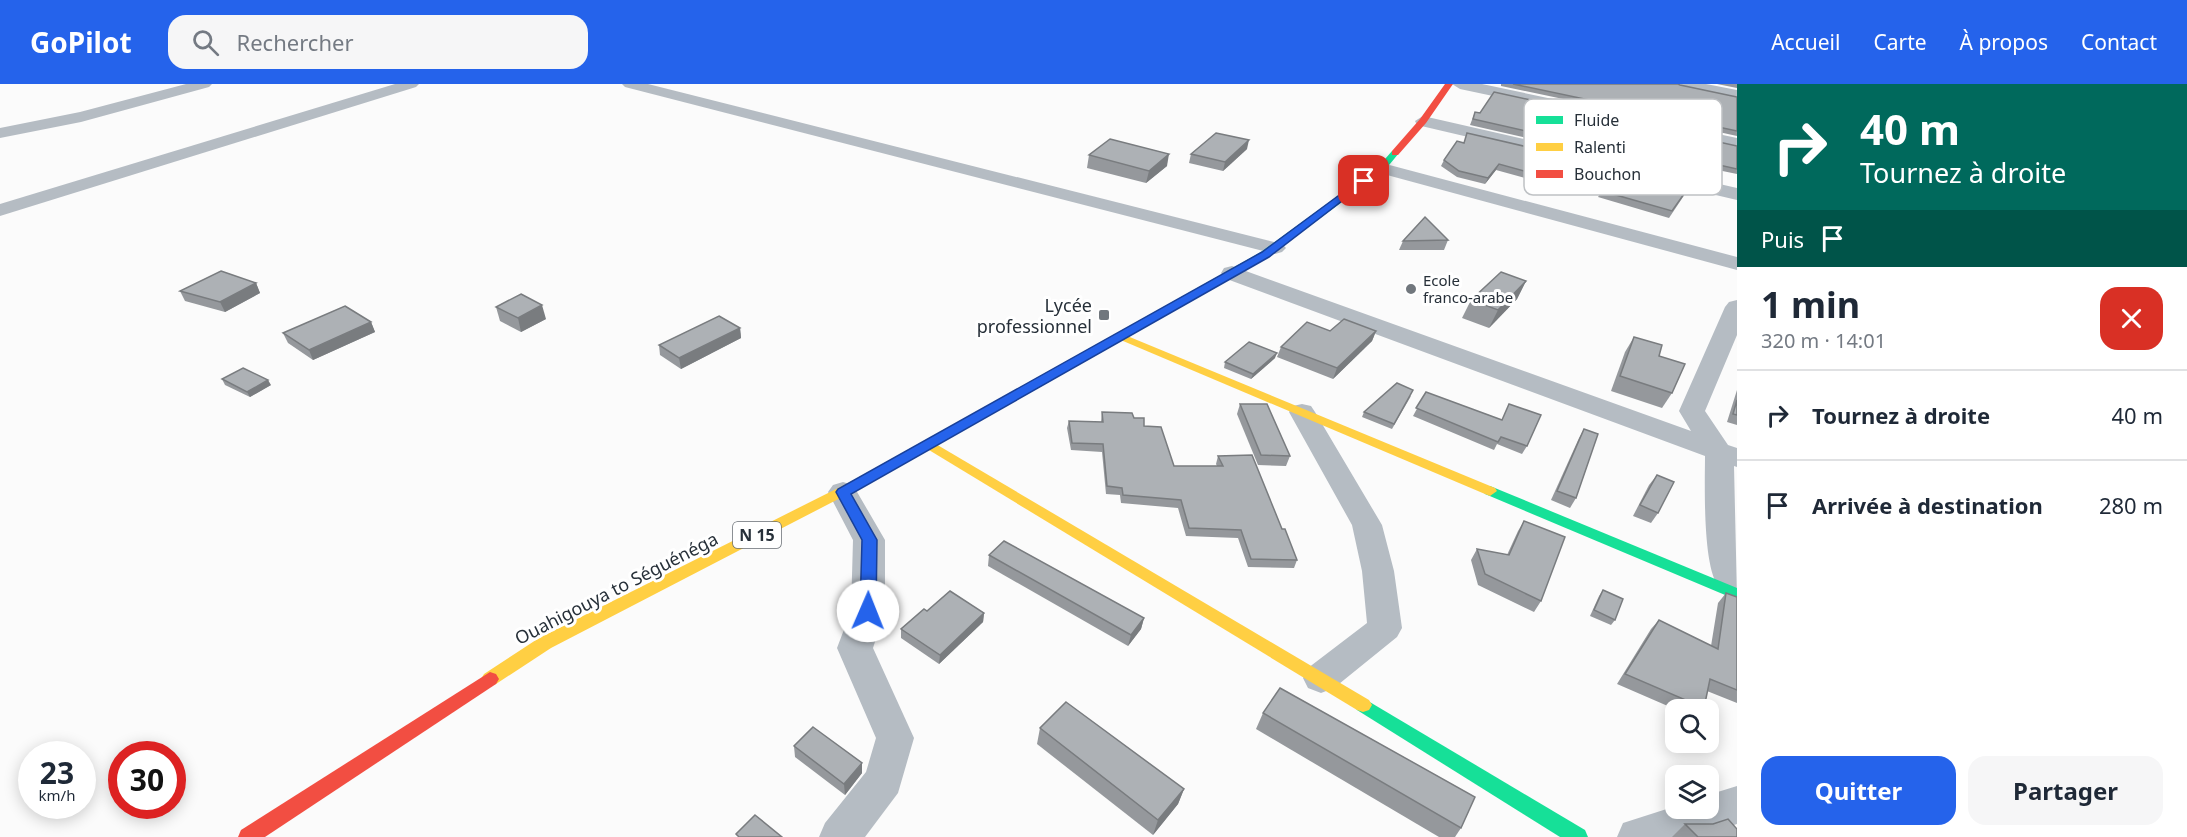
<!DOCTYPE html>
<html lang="fr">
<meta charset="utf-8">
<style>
body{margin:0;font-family:"Noto Sans",sans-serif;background:#f6f6f7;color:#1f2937;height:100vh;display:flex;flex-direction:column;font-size:22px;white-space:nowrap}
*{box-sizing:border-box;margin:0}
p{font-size:20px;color:#747a83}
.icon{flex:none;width:33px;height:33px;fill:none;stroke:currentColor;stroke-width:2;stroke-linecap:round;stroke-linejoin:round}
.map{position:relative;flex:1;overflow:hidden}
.details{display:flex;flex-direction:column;background:#fff;width:450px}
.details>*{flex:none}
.guide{background:#00695c;color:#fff;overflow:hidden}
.controls{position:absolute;left:1665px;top:615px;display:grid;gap:12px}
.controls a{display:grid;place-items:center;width:54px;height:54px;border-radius:12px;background:#fff;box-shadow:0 3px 15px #0003;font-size:30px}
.speed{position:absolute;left:18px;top:657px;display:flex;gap:12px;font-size:30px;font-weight:700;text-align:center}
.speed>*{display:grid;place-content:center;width:78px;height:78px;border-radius:50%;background:#fff;box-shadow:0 3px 15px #0003;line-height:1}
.speed small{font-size:15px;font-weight:400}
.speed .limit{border:9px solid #d22;background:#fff;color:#111}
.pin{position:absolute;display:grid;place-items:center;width:51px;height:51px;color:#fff;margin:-26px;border-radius:12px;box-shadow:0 3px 9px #0006}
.me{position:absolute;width:66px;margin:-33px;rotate:1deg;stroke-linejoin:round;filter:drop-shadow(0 0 4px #0008)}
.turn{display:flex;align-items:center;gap:21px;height:126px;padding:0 24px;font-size:27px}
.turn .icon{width:78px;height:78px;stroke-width:2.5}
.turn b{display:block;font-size:42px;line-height:51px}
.then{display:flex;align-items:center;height:57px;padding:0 24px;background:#0003;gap:12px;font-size:22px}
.round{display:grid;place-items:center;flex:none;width:63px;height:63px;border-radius:18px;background:#f6f6f7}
.summary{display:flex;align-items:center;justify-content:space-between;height:102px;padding:0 24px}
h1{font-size:36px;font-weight:700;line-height:45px}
.button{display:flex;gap:12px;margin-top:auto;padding:12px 24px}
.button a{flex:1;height:69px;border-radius:18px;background:#2563eb;color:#fff;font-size:24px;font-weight:700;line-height:69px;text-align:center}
.button a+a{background:#f6f6f7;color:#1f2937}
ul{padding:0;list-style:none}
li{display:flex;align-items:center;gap:18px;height:90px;padding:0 24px;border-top:2px solid #e0e1e3}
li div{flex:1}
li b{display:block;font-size:22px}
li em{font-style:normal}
header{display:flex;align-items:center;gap:36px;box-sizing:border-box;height:84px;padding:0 30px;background:#2563eb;color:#fff}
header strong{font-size:28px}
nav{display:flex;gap:33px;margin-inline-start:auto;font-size:21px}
.search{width:420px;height:54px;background:#f6f6f7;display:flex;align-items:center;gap:15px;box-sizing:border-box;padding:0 21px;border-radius:18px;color:#747a83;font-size:22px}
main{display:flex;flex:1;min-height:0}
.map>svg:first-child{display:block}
</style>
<header>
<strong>GoPilot</strong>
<div class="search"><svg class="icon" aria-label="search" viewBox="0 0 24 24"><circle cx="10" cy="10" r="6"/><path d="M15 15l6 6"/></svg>Rechercher</div>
<nav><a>Accueil</a><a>Carte</a><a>À propos</a><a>Contact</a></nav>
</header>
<main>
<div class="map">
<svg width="1737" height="753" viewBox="0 0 1737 753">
<rect width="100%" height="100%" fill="#fbfbfb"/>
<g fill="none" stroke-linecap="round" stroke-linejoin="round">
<!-- street -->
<g fill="#b5bcc3" fill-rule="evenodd">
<path d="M186,0H212L209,3L81,38L0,54V44L80,28Z"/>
<path d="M395,0H419L416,3L0,132V120Z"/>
<path d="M622,0H648L1282,160L1286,164L1282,168L1275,170L625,3Z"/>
<path d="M1452,0H1482L1737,54V64L1460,5Z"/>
<path d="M1675,0H1706L1737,6V16L1678,3Z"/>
<path d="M1423,32L1737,104V116L1417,41L1415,37Z"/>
<path d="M1382,79L1737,173V186L1376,88L1373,84L1376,80Z"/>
<path d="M1232,182L1691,347L1679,327L1725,223L1729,218L1737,216V251L1705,327L1728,361L1737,364V383L1734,382L1737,513C1731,511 1725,510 1720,505C1702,485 1705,401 1705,372L1224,194L1221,189L1224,184Z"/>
<path d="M1302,320L1311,322L1315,328L1382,441L1394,487L1402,544L1397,553L1334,604L1321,609L1308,604L1303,594L1308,584L1367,539L1362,487L1352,441L1289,328L1293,322Z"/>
<path d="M843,398L853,401L885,456V527L873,564L914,654L898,709L865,753H819L825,739L866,688L876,654L837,564L851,527L853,456L828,408L833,401Z"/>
<path d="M1737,702V740L1697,753H1617L1623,739L1676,722V724H1708V711Z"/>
</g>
<!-- fast -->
<g fill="#16e098" fill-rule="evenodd">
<path d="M1392,67L1399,69L1385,86L1269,172L1128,251L1124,252L1118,249L1261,168L1379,82Z"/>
<path d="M1490,402L1737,504V516L1485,410L1483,407L1485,404Z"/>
<path d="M1363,614L1585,746L1588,753H1560L1357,626L1354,621L1357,616Z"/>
</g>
<!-- slow -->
<g fill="#ffcf43" fill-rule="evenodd">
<path d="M1120,249L1495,404L1497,407L1490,412L1485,410L1116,254L1114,252Z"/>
<path d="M929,356L1369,616L1372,621L1369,626L1363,628L1357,626L924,363L922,360Z"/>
<path d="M872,387L879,392L877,395L551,564L496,600L490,602L484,600L481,595L484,590L539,554Z"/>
</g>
<!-- jam -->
<g fill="#f24e42" fill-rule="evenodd">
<path d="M1445,0H1453L1426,39L1398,71H1392V67L1420,35Z"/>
<path d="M1124,246L1130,249L1128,251L877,395L872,397L865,392L867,389Z"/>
<path d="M490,588L496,590L499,595L496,600L265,753H238L241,746Z"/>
</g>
</g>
<!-- wall -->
<g fill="#95989c">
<path d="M1501,0H1678L1680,1L1737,13V52L1664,36L1669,28L1631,20L1625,28L1501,2Z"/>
<path d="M1717,0H1737V4Z"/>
<path d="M1475,28L1616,40L1603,58L1583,53L1576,65L1470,41Z"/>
<path d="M1653,59L1737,62V90L1703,83L1697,92L1629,77L1632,73Z"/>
<path d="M1247,65L1223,87L1189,79L1191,70Z"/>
<path d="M1089,71L1167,82L1146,99L1087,84Z"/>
<path d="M1444,76L1568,79L1554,102L1496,86L1485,100L1457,93L1441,82Z"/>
<path d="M1602,107H1687L1669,134L1598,113Z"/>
<path d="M1448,156L1444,166H1399L1403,157Z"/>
<path d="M1526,197L1517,215L1489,244L1462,234L1471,216Z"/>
<path d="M256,199L260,209L225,228L185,217L180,207Z"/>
<path d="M496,223L546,235L521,248L500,237Z"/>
<path d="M371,238L375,248L313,276L288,259L283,249Z"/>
<path d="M740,244L741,254L681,285L660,271L659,261Z"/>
<path d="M1330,247H1376L1372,257L1333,295L1277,273L1281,263Z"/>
<path d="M1634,253L1659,272L1672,309L1662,324L1611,307L1625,268Z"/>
<path d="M1275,274L1251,295L1224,284L1225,278Z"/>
<path d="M222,295L271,301L250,313L225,301Z"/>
<path d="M1737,306V341L1727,338Z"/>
<path d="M1426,308L1527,362L1522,370L1497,360L1494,366L1413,332Z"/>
<path d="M1411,312L1392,345L1362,333L1364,328Z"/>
<path d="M1240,320L1290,372L1286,382L1258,381L1237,330Z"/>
<path d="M1102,328L1134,334L1144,342L1174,382H1217L1216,380L1218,372L1282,445L1297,476L1294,484L1248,483L1238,454L1186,452L1178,424L1121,419L1120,411L1106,410L1102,368L1071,366L1067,344L1069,337L1101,338Z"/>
<path d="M1584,345L1576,414L1570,424L1551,416L1579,354Z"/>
<path d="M1657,391L1658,429L1651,439L1633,432L1649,401Z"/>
<path d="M1524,437L1541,517L1534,528L1478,501L1471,476L1477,465L1507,471L1518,447Z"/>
<path d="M989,471L1144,534L1141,545L1128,562L988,482Z"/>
<path d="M1603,506L1615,536L1611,541L1590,532L1599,512Z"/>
<path d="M1726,509L1737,513V619L1707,607L1704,624L1703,626H1677L1617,600L1651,545L1659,536L1711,562L1718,519Z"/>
<path d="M927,527L984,529L983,538L939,580L901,554V545Z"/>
<path d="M1263,629L1461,744L1455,753H1439L1256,645Z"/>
<path d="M1040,644L1184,705L1178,720L1153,751L1037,660Z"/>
<path d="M794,662L862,689L845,711L795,673Z"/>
<path d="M1685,740L1737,753H1672Z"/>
</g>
<!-- shaded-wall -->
<g fill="#797c7f">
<path d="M1619,35L1616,40L1603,58L1606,52Z"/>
<path d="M1249,56L1247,65L1223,87L1225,78Z"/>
<path d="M1169,70L1167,82L1146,99L1149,87Z"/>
<path d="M1499,80L1496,86L1485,100L1488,94Z"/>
<path d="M1526,197L1517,215L1489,244L1498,226Z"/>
<path d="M256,199L260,209L225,228L220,218Z"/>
<path d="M542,221L546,235L521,248L518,234Z"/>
<path d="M371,238L375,248L313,276L309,266Z"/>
<path d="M740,244L741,254L681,285L679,274Z"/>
<path d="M1376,247L1372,257L1333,295L1337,284Z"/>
<path d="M1277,269L1275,274L1251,295L1253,290Z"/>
<path d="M268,296L271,301L250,313L247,308Z"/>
<path d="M984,529L983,538L939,580L940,571Z"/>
<path d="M1144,534L1141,545L1128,562L1131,551Z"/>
<path d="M862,679V689L845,711L844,700Z"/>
<path d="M1184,705L1178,720L1153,751L1158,736Z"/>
</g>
<!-- building -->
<g fill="#adb1b5" stroke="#797c7f" stroke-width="1.5">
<path d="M1513,0H1678L1680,1L1737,13V47L1667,32L1671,24L1633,16L1627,24Z"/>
<path d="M1494,8L1619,35L1606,52L1586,47L1579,59L1473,35L1475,28L1480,29Z"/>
<path d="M1660,45L1737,62V85L1706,78L1699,88L1632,73L1645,57L1653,59Z"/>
<path d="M1216,49L1249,56L1225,78L1191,70Z"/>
<path d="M1467,49L1571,73L1557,96L1499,80L1488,94L1459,87L1444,76L1457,57L1464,59Z"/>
<path d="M1110,55L1169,70L1149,87L1089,71Z"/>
<path d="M1621,84L1691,100L1672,127L1602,107Z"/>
<path d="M1425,133L1448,156L1403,157Z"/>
<path d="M221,187L256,199L220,218L180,207Z"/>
<path d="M1501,188L1526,197L1498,226L1471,216Z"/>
<path d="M521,210L542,221L518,234L496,223Z"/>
<path d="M345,222L371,238L309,266L283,249Z"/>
<path d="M719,232L740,244L679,274L659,261Z"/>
<path d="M1344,235L1376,247L1337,284L1281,263L1307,238L1330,247Z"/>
<path d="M1634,253L1662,261L1659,272L1685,280L1672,309L1620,292Z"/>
<path d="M1249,258L1277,269L1253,290L1225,278Z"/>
<path d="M243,284L268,296L247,308L222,295Z"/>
<path d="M1397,299L1413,306L1394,340L1364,328Z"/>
<path d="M1426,308L1502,336L1509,320L1541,331L1527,362L1501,353L1498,358L1416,324Z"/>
<path d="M1737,316V331L1733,330Z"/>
<path d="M1240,320H1267L1290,372L1261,371Z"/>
<path d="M1102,328L1132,329L1134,334H1144V342L1161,343L1174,382H1223L1218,372L1252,371L1282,445H1285L1297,476L1251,475L1241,446L1189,444L1181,416L1123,411L1122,404L1107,402L1103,360L1072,359L1069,337L1103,338Z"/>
<path d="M1584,345L1598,350L1576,414L1557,407Z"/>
<path d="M1657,391L1674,398L1658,429L1640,421Z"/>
<path d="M1524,437L1565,453L1541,517L1485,490L1477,465L1509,471Z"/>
<path d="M1004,457L1144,534L1131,551L989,471Z"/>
<path d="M1603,506L1623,515L1615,536L1594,526Z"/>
<path d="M950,507L984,529L940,571L901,545L924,525L927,527Z"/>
<path d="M1726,509L1737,513V606L1710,595L1704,624L1625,590L1659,536L1718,565Z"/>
<path d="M1280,604L1475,713L1461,744L1263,629Z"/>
<path d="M1066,618L1184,705L1158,736L1040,644Z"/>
<path d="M813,643L862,679L844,700L794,662Z"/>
<path d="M755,731L782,753H739L736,750Z"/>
<path d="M1728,735L1737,745V753H1698L1685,740H1713Z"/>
</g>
<!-- route -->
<path fill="#2563eb" stroke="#184099" stroke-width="1.5" d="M1361,95L1368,97L1269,173L851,410L877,456L876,527L873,532H862L860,527L862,456L836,408L838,405L1262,168Z"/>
<!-- markers -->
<g fill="#71777d" stroke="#fff" stroke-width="2">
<circle cx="1411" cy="205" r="6"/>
<rect x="1098" y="225" width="12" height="12" rx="3"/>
</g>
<g text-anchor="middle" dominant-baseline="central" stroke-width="6" stroke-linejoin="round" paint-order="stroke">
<!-- far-poi labels -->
<g font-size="15" fill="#273039" stroke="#fff" text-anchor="start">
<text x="1423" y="196">Ecole<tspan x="1423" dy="17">franco-arabe</tspan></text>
</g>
<!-- shield labels -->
<rect fill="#fff" stroke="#686e74" stroke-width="1.5" x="733" y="438" width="48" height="26" rx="4.5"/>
<g font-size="16" font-weight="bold" fill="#273039">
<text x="757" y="451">N 15</text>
</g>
<!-- poi labels -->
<g font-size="18" fill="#273039" stroke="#fff" text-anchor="end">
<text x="1092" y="221">Lycée<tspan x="1092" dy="21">professionnel</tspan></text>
</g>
<!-- street labels -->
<g font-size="18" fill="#273039" stroke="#fff">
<text transform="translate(616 504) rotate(-27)">Ouahigouya to Séguénéga</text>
</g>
</g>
<!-- legend -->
<rect x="1524" y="15" width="198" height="96" rx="9" fill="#fff" stroke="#bec1c4" stroke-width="1.5"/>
<rect x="1536" y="32" width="27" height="8" fill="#16e098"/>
<rect x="1536" y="59" width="27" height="8" fill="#ffcf43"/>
<rect x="1536" y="86" width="27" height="8" fill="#f24e42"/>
<g font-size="16" fill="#273039">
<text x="1574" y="42">Fluide</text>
<text x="1574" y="69">Ralenti</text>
<text x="1574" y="96">Bouchon</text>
</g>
</svg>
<div class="controls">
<a><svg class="icon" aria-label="search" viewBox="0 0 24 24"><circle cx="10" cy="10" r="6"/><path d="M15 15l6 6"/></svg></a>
<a><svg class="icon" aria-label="layers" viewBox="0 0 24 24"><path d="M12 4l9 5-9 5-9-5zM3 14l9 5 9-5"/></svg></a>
</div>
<div class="speed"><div>23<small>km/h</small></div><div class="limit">30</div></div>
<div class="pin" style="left:1364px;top:97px;background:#d93025"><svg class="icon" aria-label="arrive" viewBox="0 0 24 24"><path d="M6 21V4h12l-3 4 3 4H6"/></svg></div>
<svg class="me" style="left:868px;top:527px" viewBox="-20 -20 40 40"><circle r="19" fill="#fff"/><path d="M0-13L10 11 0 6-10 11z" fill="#2563eb"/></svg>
</div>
<section class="details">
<div class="guide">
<div class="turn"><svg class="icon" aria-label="right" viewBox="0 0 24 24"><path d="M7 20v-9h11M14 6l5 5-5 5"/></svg><div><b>40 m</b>Tournez à droite</div></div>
<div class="then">Puis<svg class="icon" aria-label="arrive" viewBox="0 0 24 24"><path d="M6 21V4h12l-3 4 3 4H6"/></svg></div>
</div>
<div class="summary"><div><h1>1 min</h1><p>320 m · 14:01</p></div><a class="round" style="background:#d93025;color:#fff"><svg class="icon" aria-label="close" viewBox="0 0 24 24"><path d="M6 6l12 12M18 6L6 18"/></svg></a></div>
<ul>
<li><svg class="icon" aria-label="right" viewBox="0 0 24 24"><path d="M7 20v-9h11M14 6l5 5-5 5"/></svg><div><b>Tournez à droite</b></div><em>40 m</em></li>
<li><svg class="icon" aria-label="arrive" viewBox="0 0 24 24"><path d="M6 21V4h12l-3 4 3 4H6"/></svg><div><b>Arrivée à destination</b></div><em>280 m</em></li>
</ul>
<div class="button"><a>Quitter</a><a>Partager</a></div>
</section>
</main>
